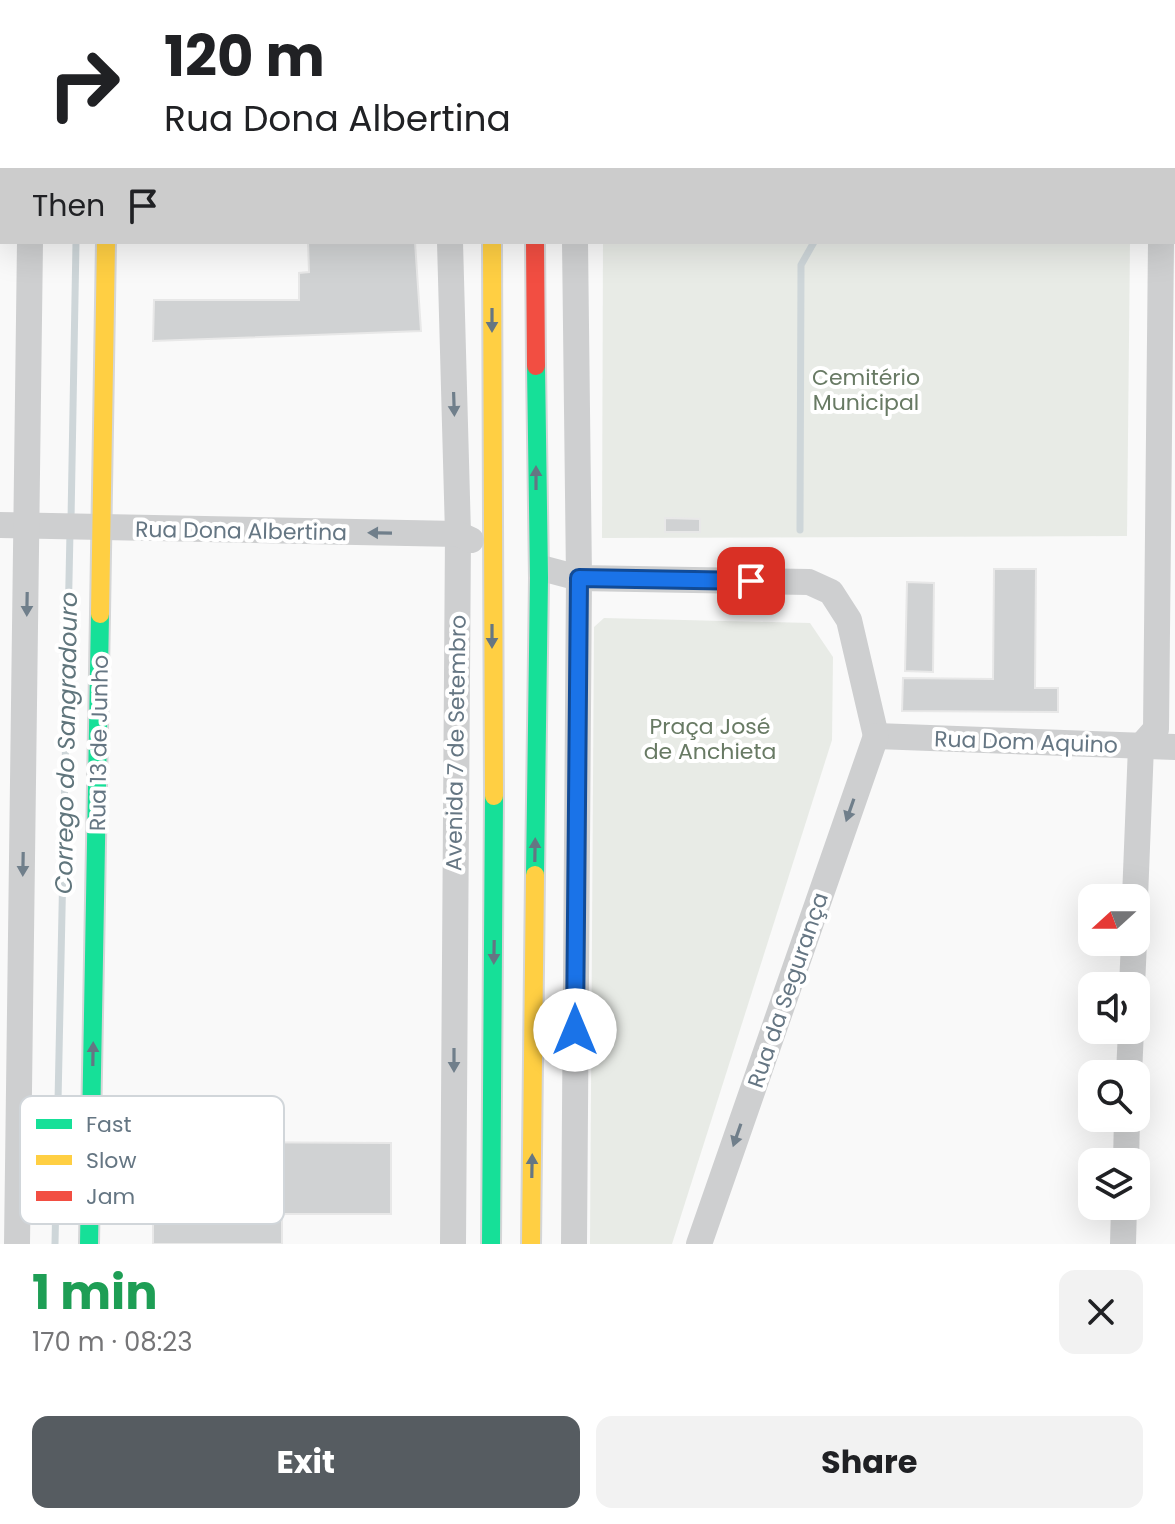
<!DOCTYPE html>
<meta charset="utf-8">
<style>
body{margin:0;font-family:Poppins,sans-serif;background:#f2f2f2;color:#202124;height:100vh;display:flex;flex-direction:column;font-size:30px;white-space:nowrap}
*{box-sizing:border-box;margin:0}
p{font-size:26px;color:#757577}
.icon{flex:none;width:44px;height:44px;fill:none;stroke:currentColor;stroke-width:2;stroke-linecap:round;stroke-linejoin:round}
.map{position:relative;height:1244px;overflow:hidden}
.side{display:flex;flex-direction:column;background:#fff;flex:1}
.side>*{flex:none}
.top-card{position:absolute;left:0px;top:0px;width:1176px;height:244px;box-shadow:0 8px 32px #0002;background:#fff;color:#202124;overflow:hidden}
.needle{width:52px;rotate:249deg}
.fabs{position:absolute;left:1078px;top:884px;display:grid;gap:16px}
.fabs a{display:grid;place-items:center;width:72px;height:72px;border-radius:16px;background:#fff;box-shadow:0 8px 32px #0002;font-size:40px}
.pin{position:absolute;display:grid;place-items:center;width:68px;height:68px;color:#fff;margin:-34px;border-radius:16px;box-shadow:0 4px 12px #0006}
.me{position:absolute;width:88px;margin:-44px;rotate:0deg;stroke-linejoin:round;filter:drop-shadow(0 0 6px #0008)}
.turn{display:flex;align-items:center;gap:28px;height:168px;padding:0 32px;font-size:36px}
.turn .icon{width:104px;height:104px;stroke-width:2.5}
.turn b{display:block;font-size:56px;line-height:68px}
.then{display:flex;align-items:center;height:76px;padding:0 32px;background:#0003;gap:16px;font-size:30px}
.round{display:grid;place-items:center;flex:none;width:84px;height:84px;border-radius:16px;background:#f2f2f2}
.head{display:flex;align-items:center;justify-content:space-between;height:136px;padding:0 32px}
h1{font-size:48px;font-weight:700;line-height:60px;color:#1e9e55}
.button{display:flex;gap:16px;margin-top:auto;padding:16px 32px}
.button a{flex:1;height:92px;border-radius:16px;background:#565c61;color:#fff;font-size:32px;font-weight:700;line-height:92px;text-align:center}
.button a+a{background:#f2f2f2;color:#202124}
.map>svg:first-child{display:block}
</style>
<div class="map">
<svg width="1175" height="1244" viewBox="0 0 1175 1244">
<rect width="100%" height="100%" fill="#f9f9f9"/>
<!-- green -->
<g fill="#e8ebe6">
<path d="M603,242H1130L1127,536L602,538Z"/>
<path d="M604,618L810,623L833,657L832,740L672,1244H590L594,627Z"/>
</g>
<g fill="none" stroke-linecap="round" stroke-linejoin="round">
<!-- stream -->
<g stroke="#ced6d9" stroke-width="7">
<path d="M81,2V0"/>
<path d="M71,520L76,242"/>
<path d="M800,530L801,265L814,242"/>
<path d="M55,1244L70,532"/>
</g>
</g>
<!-- building -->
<g fill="#d0d2d3" stroke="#e8e8e8" stroke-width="2">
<path d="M308,242H415L421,331L153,341L154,300H299V273L309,272Z"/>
<path d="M665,518L700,519V532H665Z"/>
<path d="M994,569H1036L1035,688H1058V712L902,711L903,678L993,679Z"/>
<path d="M907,582L934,583L933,672L905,671Z"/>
<path d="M218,1142L391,1143V1214H282V1244H153V1198H218Z"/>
</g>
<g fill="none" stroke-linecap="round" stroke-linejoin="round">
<defs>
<g id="fast">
<path d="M492,0V2"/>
<path d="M534,0V2"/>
<path d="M535,875L539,578L536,366"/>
<path d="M89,1244L100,614"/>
<path d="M491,1244L494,796"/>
</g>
<g id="slow">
<path d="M492,242L494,796"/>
<path d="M100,614L106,242"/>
<path d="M531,1244L535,875"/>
</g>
<path id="jam" d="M535,242L536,366"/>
</defs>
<!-- fast casing -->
<use href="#fast" stroke="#d5d6d7" stroke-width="22"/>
<!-- slow casing -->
<use href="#slow" stroke="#d5d6d7" stroke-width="22"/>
<!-- jam casing -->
<use href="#jam" stroke="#d5d6d7" stroke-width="22"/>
<!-- street -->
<g stroke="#cecfd0" stroke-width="26">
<path d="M443,0V2"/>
<path d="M32,2V0"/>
<path d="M109,2V0"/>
<path d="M574,2V0"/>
<path d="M1168,2V0"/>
<path d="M0,15H2"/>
<path d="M450,242L458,534L453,1244"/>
<path d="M0,525L458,534L471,540"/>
<path d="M545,569L579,578L809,582L831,592L849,620L876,736"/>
<path d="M876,736L1175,747"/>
<path d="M1135,898L1141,746L1156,729L1161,242"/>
<path d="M1132,986L1134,942"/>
<path d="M1129,1074L1131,1030"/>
<path d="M1126,1162L1127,1118"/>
<path d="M17,1244L30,242"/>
<path d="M574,1244L579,578L575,242"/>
<path d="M699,1244L876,736"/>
<path d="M1123,1244L1124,1206"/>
</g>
<!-- fast -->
<use href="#fast" stroke="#16e098" stroke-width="18"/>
<!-- slow -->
<use href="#slow" stroke="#ffcf43" stroke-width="18"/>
<!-- jam -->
<use href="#jam" stroke="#f24e42" stroke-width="18"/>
</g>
<!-- one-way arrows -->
<defs><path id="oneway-solid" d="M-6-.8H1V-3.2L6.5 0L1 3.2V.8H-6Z" transform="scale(2)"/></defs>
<g fill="#657683">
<use href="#oneway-solid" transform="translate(492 320) rotate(90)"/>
<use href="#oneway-solid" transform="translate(536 478) rotate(-90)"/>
<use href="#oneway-solid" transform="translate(492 636) rotate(90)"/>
<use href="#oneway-solid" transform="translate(535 850) rotate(-89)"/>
<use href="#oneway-solid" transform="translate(494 952) rotate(91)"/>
<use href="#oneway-solid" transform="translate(93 1054) rotate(-89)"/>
<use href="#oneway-solid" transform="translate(532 1166) rotate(-89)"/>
</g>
<g fill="#707f8b">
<use href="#oneway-solid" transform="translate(454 404) rotate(88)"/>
<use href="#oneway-solid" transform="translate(380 533) rotate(-179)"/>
<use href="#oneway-solid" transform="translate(27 604) rotate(91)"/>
<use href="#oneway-solid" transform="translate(850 810) rotate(109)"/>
<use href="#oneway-solid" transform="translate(23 864) rotate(91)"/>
<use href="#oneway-solid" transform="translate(454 1060) rotate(90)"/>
<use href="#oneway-solid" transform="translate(737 1135) rotate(109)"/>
</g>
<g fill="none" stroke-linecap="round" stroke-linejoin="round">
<defs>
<path id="route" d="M575,1030L579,578L751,581"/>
</defs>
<!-- route casing -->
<use href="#route" stroke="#114b97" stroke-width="20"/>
<!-- route -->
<use href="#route" stroke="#1a73e8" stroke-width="14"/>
</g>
<g text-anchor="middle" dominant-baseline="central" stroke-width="8" stroke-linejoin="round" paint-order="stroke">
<!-- park labels -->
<g font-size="22" fill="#687a64" stroke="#fff">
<text x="866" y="377">Cemitério<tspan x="866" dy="25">Municipal</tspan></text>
<text x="710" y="726">Praça José<tspan x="710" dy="25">de Anchieta</tspan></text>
</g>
<!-- street labels -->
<g font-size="22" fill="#657683" stroke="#fff">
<text transform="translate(241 531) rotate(1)">Rua Dona Albertina</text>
<text transform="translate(1026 742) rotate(2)">Rua Dom Aquino</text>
<text transform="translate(99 743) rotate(-89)">Rua 13 de Junho</text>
<text transform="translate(456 743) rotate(-89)">Avenida 7 de Setembro</text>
<text transform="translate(788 990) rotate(-71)">Rua da Segurança</text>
</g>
<!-- water labels -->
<g font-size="24" font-style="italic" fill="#60757c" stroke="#fff">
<text transform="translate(66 743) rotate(-89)">Corrego do Sangradouro</text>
</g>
</g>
<!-- legend -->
<rect x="20" y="1096" width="264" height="128" rx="12" fill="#fff" stroke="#d1d6da" stroke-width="2"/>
<rect x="36" y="1119" width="36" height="10" fill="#16e098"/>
<rect x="36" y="1155" width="36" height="10" fill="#ffcf43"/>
<rect x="36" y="1191" width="36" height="10" fill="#f24e42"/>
<g font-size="22" fill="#657683">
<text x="86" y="1132">Fast</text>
<text x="86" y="1168">Slow</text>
<text x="86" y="1204">Jam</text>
</g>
</svg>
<div class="fabs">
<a><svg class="needle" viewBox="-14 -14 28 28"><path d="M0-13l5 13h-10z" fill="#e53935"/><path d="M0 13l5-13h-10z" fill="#757577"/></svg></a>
<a><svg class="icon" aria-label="sound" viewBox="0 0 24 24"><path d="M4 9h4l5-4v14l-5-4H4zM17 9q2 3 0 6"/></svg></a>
<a><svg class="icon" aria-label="search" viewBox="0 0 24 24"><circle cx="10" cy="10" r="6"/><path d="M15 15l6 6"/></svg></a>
<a><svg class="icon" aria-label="layers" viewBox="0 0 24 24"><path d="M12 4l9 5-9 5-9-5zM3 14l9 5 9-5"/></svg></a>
</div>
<div class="pin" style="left:751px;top:581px;background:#d93025"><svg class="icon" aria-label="arrive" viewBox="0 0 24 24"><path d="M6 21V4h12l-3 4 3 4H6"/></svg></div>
<svg class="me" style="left:575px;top:1030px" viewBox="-20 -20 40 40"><circle r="19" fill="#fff"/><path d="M0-13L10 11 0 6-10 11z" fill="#1a73e8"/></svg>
<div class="top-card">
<div class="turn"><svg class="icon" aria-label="right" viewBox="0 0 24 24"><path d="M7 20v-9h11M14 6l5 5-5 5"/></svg><div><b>120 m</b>Rua Dona Albertina</div></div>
<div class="then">Then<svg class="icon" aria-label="arrive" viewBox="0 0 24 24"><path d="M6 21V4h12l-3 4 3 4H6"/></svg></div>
</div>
</div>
<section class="side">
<div class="head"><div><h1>1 min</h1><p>170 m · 08:23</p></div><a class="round"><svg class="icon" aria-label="close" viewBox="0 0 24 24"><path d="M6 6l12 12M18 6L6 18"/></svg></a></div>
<div class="button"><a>Exit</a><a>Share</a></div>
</section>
